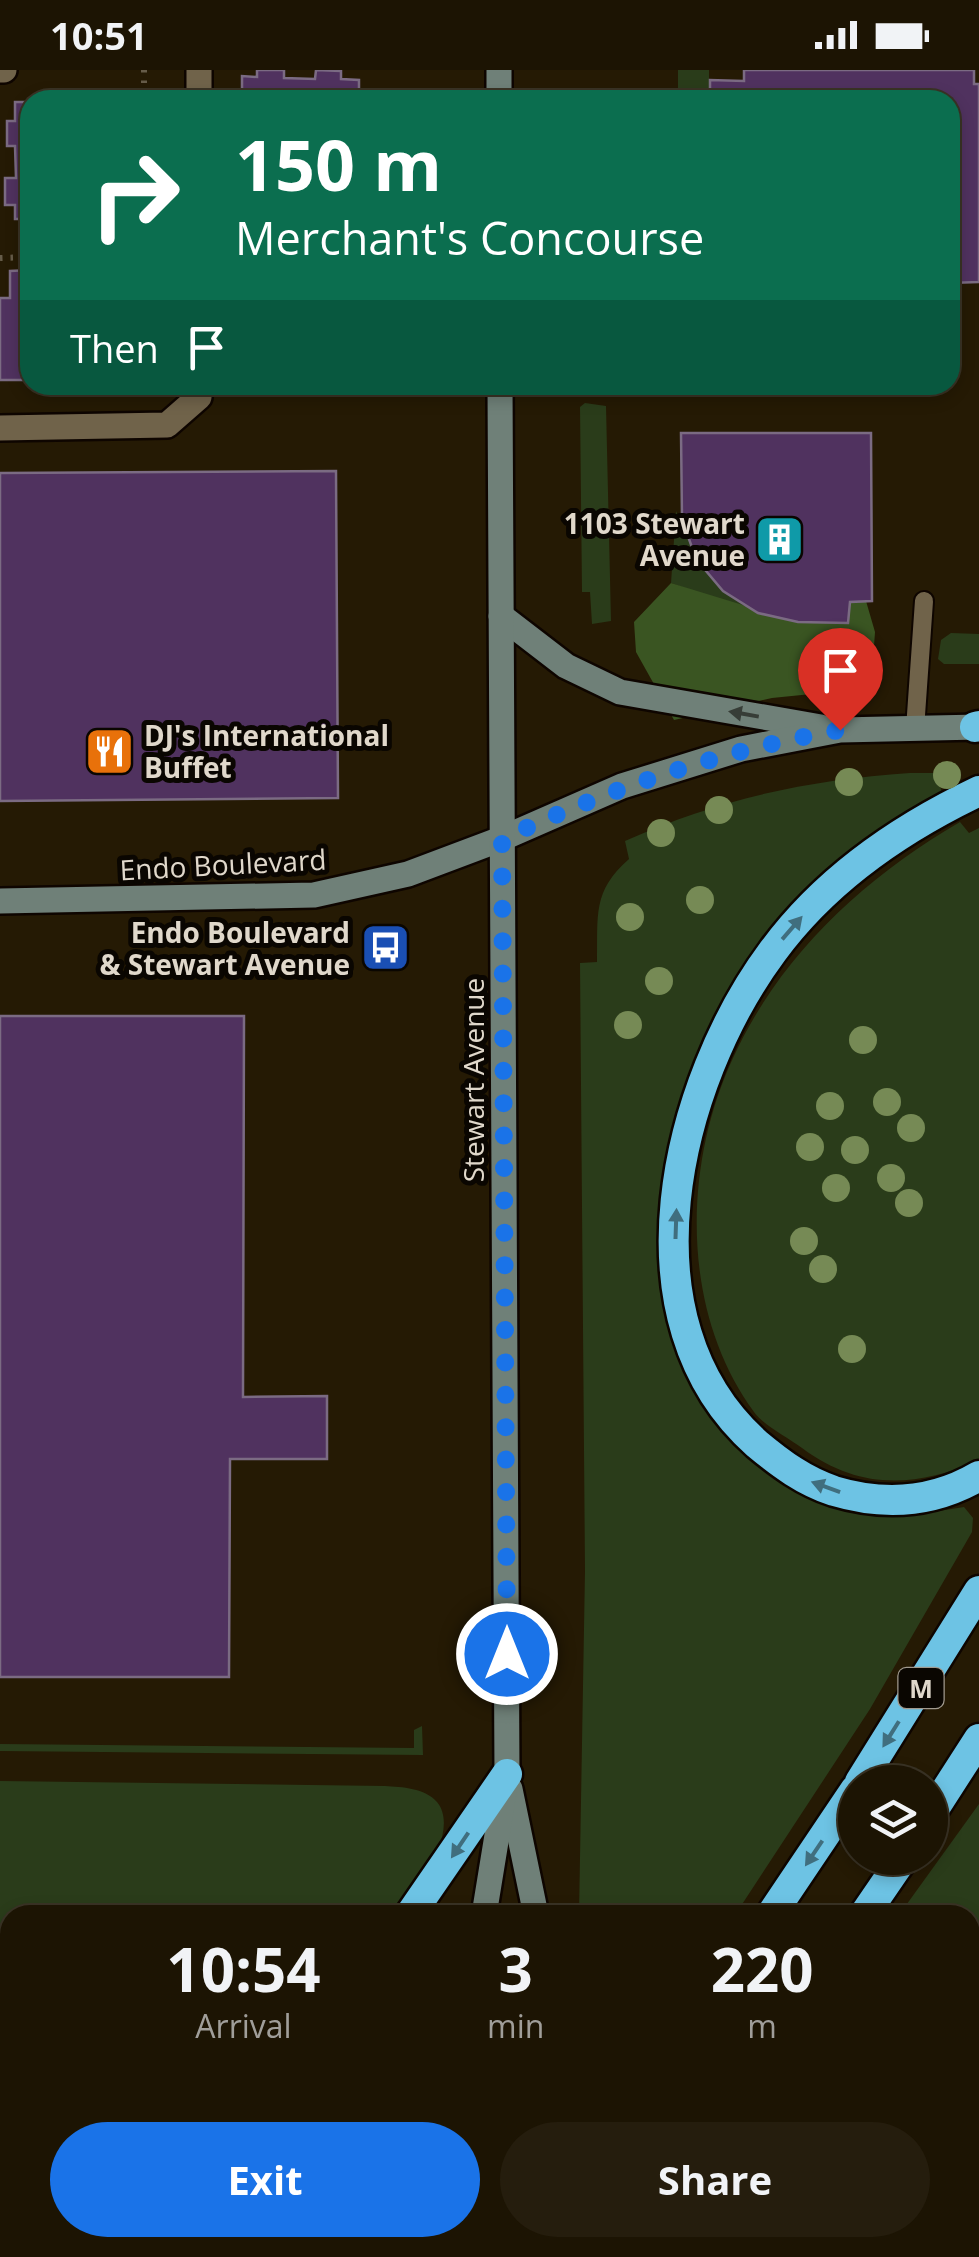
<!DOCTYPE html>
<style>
body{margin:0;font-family:"Open Sans",sans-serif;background:#251d0d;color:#f1f3f6;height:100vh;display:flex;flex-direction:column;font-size:38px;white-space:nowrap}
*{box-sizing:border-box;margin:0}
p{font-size:32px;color:#a09e9a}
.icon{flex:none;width:55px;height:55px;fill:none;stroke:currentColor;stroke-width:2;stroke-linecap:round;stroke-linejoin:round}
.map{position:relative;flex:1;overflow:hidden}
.details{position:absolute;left:0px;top:1835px;width:980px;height:352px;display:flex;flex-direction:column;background:#1c1403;border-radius:30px 30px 0 0;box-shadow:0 5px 15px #0003,0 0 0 2px #3a3325}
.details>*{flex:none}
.top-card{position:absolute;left:20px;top:20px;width:940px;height:305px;border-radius:30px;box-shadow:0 5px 15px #0003,0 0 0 2px #3a3325;background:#0b6e4f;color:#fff;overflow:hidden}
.controls{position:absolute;left:838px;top:1695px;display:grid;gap:20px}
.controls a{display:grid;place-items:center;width:110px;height:110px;border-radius:50%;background:#1c1403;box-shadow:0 5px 15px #0003,0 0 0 2px #3a3325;font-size:50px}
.pin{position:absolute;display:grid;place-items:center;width:85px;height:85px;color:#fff;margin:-102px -42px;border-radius:50% 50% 50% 0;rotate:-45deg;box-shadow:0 0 10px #0007}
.pin .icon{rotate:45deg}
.me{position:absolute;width:110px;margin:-55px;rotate:0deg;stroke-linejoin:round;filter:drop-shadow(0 0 8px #0008)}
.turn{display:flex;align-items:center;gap:35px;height:210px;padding:0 50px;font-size:45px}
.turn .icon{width:130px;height:130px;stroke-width:2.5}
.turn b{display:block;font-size:70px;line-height:85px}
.then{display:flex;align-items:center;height:95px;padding:0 50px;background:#0003;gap:20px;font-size:38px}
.eta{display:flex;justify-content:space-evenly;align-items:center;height:170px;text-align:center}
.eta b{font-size:60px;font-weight:700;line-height:70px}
.button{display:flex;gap:20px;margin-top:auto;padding:20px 50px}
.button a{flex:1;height:115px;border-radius:60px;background:#1a73e8;color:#fff;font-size:40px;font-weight:700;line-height:115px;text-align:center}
.button a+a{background:#251d0d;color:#f1f3f6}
.status{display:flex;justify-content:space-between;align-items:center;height:70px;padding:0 50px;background:#1c1403;direction:ltr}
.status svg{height:28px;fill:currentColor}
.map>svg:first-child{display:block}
</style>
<div class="status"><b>10:51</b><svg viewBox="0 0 49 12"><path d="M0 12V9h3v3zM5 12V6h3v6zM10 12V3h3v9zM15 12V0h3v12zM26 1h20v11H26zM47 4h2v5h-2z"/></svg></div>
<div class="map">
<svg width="979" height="2187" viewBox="0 0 979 2187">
<rect width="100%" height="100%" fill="#251a04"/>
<!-- green -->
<g fill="#2a3c1a">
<rect x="678" y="0" width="31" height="30"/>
<path d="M585,333L606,336L611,551L592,554L590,522H582L580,337Z"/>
<path d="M676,441C696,488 710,509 750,541L671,513Z"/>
<path d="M951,563L979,564V594H944L938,589L941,570Z"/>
<path d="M910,703H952L938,711L942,722L821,806L753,885L681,1037L683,1291L802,1423L853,1442L901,1447L964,1437L973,1448L972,1462L870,1639L735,1845H579L585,1501L580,893L597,892C598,846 592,821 629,789L625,771C719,729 807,710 910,703Z"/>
<path d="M960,752L969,763L979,758V1391C915,1417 860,1421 802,1378C787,1367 764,1356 754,1342C681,1242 682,1098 733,988C780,885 864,808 960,752Z"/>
<path d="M422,1656L423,1685L0,1681V1674L414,1678V1660Z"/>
<path d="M0,1711L385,1716C402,1717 425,1718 437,1732C461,1761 416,1824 395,1845H10V1997L0,2004Z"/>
<path d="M979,1734V2093L970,2106V1845H899Z"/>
<path d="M10,2047V2178H416L415,2187H0V2053Z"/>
<path d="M661,2178H922L916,2187H655Z"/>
</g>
<!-- forest -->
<g fill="#3a5522">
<path d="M671,513L798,552L848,553L850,532L866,531L875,562L871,618L772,628L674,650L636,582L634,552Z"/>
<path d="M979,1880V2074L970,2087V1893Z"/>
<path d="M791,2178H910L903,2187H786Z"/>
</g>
<!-- building -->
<g fill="#50325f" stroke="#7b6b83" stroke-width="2.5">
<path d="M257,0H284V8L315,9L316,0L341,1V9L359,10V30H242V6L257,7Z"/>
<path d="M744,0H974V14H979V212L950,213V30H710V10L744,11Z"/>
<path d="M15,32H30V149H15V135H5V108H16L15,76H7V51H15Z"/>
<path d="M30,200V310H0V228H10V201Z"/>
<path d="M681,363H871L872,531L850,532L848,553L798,552L758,543L723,521L696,489L682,449Z"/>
<path d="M336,401L338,728L0,731V403Z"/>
<path d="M0,946H244L243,1327L327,1326V1389H230L229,1607H0Z"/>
</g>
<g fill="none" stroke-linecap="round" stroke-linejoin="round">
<defs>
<path id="lane" d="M915,659L924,531"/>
<g id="street">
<path d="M0,0H4"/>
<path d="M199,0V30"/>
<path d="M0,358L167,355L199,327L200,315"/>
</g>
<g id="secondary">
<path d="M499,0V30"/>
<path d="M501,546L566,596L620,622L821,657"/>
<path d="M0,831L314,825L408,804L501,769L622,716L741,679L840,660L979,657"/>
<path d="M510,1719L536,1845"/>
<path d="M484,1845L507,1704L500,315"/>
<path d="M453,2187L454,2178"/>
</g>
<g id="highway">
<path d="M975,657L979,656"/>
<path d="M979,721C899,759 826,809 773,881C675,1013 617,1250 757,1374C781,1394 804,1411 834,1421C884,1436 933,1433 979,1406"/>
<path d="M860,1712L979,1521"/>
<path d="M930,1745L979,1669"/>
<path d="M410,1845L507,1704"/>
<path d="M771,1845L855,1720"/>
<path d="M864,1845L903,1788"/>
<path d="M0,2026L10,2018"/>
<path d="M516,2187L524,2178"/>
<path d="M615,2187L623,2178"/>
</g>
</defs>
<!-- lane casing -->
<use href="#lane" stroke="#0e0500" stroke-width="22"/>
<!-- street casing -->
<use href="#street" stroke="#0e0500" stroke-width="30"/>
<!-- secondary casing -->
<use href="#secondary" stroke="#0e0500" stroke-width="30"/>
<!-- highway casing -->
<use href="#highway" stroke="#0e0500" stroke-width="35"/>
<!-- path -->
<g stroke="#665c49" stroke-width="6" stroke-dasharray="2.5 8" stroke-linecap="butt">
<path d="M144,0V30"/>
<path d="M0,188L30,187"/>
</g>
<!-- lane -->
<use href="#lane" stroke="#70634a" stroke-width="18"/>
<!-- street -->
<use href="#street" stroke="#70634a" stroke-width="25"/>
<!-- secondary -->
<use href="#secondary" stroke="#6f8078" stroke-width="25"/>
<!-- highway -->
<use href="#highway" stroke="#6dc3e4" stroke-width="30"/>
</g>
<!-- trees -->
<g fill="#768a55">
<circle cx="947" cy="705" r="14"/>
<circle cx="849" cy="712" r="14"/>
<circle cx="719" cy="740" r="14"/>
<circle cx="661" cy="763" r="14"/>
<circle cx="700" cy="830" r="14"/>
<circle cx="630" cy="847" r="14"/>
<circle cx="659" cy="911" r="14"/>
<circle cx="628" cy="955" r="14"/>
<circle cx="863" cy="970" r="14"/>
<circle cx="887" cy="1032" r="14"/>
<circle cx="830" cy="1036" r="14"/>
<circle cx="911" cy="1058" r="14"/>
<circle cx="810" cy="1077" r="14"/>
<circle cx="855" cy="1080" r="14"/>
<circle cx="891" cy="1108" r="14"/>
<circle cx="836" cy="1118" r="14"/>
<circle cx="909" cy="1133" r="14"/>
<circle cx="804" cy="1171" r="14"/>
<circle cx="823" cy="1199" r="14"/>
<circle cx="852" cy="1279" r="14"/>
</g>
<!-- one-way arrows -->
<defs><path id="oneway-solid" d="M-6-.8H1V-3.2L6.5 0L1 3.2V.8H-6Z" transform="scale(2.5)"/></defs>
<use fill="#373d37" href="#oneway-solid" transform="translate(744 644) rotate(-170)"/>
<g fill="#406e7e">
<use href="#oneway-solid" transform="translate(792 858) rotate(-49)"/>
<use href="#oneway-solid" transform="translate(676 1154) rotate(-88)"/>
<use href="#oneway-solid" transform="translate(826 1417) rotate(-160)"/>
<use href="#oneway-solid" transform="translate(891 1664) rotate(122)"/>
<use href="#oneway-solid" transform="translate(460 1775) rotate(124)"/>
<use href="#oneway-solid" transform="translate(814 1783) rotate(124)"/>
</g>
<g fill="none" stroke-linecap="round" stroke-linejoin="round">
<!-- route -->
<path stroke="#1a73e8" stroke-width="18" stroke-dasharray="0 32.4" d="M507,1584L502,769C612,718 720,681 840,660"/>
</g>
<!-- icons -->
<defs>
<symbol id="building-square" viewBox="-11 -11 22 22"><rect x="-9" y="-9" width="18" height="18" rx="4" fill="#0f9aa8" stroke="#0a0601"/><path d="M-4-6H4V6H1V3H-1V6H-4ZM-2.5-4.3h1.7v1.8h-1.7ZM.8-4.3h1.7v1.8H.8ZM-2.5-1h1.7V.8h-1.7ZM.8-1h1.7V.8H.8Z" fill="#fff"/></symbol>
<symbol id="restaurant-square" viewBox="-11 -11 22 22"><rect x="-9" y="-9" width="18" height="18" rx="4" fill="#e8710a" stroke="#0a0601"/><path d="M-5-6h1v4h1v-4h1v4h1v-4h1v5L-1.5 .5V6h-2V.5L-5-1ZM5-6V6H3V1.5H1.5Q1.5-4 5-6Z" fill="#fff"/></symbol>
<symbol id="bus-square" viewBox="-11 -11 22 22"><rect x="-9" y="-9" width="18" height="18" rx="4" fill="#1a4fb4" stroke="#0a0601"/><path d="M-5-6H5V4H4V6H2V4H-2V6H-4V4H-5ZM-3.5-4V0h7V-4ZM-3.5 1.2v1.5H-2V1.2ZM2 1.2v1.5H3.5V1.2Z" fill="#fff"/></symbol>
</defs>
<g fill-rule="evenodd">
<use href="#building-square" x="752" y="442" width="55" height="55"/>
<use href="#restaurant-square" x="82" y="654" width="55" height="55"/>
<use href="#bus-square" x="358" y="850" width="55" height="55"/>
</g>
<g text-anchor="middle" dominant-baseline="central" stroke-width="10" stroke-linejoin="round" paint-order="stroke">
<!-- shield labels -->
<rect fill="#0a0601" stroke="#a0998e" stroke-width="2.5" x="898.5" y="1598" width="45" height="40" rx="8"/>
<g font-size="25" font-weight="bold" fill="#e0d8cb">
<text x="921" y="1618">M</text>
</g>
<!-- poi labels -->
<g font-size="28" font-weight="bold" fill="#e0d8cb" stroke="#0a0601" text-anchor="end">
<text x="745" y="453">1103 Stewart<tspan x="745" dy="32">Avenue</tspan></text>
<text x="144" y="665" text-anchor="start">DJ's International<tspan x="144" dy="32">Buffet</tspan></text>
<text x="350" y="862">Endo Boulevard<tspan x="350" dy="32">&amp; Stewart Avenue</tspan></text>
</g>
<!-- street labels -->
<g font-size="28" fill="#e0d8cb" stroke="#0a0601">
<text transform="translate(223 794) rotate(-3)">Endo Boulevard</text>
<text transform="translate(473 1010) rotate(-90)">Stewart Avenue</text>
</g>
</g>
</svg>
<div class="controls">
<a><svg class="icon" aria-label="layers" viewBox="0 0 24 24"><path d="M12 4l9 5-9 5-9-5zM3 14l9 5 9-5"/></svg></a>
</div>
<div class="pin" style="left:840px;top:660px;background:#d93025"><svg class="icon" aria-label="arrive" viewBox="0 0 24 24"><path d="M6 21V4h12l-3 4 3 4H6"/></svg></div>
<svg class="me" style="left:507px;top:1584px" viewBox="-20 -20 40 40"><circle r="17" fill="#1a73e8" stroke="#fff" stroke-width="3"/><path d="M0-11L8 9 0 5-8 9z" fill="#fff"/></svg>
<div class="top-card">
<div class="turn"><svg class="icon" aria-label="right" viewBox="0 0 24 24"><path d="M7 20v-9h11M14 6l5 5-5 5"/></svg><div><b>150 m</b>Merchant's Concourse</div></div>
<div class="then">Then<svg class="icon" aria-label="arrive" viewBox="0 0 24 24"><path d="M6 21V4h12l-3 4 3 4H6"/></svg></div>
</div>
<section class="details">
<div class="eta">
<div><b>10:54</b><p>Arrival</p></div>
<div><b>3</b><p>min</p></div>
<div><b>220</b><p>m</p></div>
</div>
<div class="button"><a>Exit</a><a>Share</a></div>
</section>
</div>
